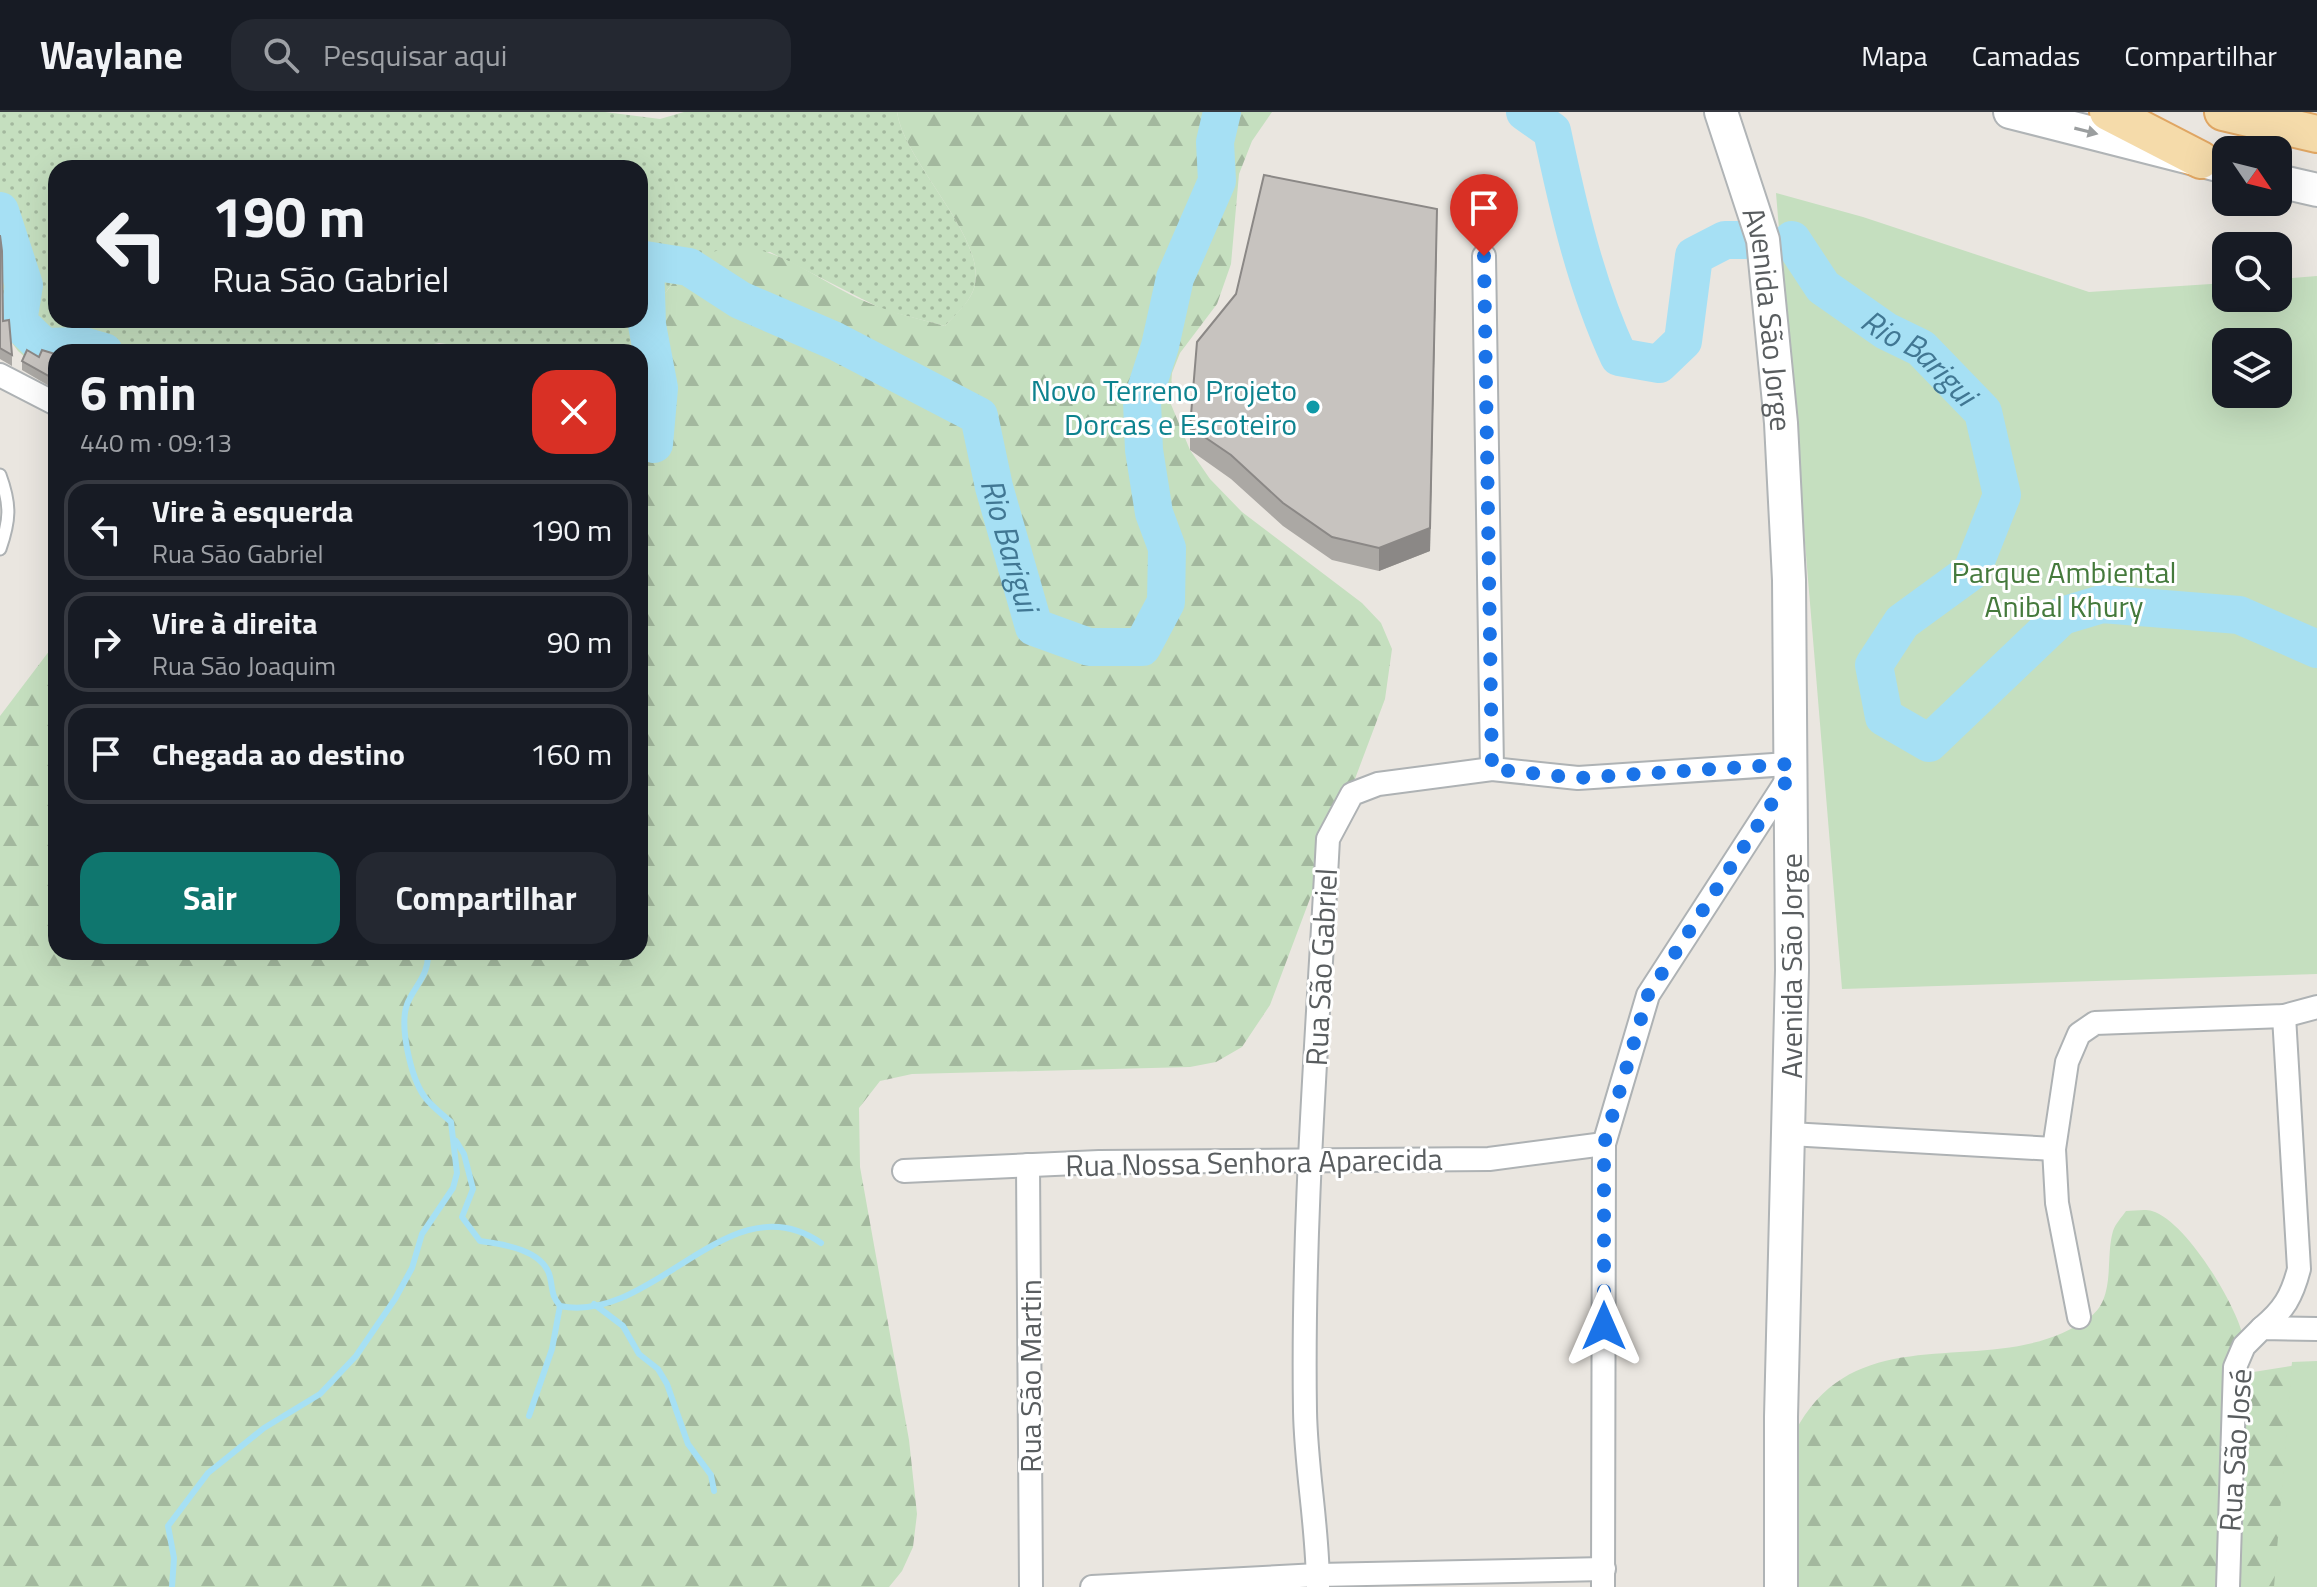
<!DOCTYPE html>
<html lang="pt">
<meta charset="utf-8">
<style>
body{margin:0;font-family:"Titillium Web",sans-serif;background:#242831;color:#f1f3f6;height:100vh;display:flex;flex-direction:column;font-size:30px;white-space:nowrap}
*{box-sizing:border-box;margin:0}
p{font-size:26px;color:#9ea1a6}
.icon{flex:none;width:44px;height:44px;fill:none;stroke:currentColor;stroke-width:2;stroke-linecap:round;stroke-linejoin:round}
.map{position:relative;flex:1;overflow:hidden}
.panel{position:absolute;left:48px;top:232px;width:600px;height:616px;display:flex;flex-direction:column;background:#171b24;border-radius:24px;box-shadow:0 8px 32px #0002}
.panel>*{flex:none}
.banner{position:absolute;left:48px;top:48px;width:600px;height:168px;border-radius:24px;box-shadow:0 8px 32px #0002;background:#171b24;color:#f1f3f6;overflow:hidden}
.needle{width:52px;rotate:125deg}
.buttons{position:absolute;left:2212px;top:24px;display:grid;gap:16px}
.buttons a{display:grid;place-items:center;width:80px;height:80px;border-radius:16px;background:#171b24;box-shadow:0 8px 32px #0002;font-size:40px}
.pin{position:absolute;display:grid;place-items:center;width:68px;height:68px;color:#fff;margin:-82px -34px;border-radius:50% 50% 50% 0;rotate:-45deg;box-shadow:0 0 8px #0007}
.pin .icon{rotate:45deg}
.me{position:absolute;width:88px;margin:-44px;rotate:0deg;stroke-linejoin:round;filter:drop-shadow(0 0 6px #0008)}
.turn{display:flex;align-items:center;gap:28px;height:168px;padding:0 32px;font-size:36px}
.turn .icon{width:104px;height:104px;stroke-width:2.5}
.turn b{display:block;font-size:56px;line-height:68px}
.round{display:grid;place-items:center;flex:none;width:84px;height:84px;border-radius:24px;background:#242831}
.headline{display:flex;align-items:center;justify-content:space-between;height:136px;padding:0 32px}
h1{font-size:48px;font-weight:700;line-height:60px}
.cta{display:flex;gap:16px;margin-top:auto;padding:16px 32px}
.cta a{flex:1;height:92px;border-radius:24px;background:#0f766e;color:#fff;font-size:32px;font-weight:700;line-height:92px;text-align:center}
.cta a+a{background:#242831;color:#f1f3f6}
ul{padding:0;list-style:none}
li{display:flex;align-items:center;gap:24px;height:100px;margin:0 16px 12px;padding:0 16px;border:4px solid #363941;border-radius:24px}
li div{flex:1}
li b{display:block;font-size:30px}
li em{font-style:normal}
header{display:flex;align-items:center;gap:48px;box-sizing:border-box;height:112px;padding:0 40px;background:#171b24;border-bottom:2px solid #363941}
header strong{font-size:38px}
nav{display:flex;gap:44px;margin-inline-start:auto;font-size:28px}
.search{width:560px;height:72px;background:#242831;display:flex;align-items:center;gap:20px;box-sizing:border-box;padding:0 28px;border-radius:24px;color:#9ea1a6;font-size:30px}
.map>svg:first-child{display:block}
</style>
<header>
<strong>Waylane</strong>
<div class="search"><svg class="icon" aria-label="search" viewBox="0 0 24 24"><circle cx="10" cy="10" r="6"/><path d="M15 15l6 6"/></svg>Pesquisar aqui</div>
<nav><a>Mapa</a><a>Camadas</a><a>Compartilhar</a></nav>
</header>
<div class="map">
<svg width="2317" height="1475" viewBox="0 0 2317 1475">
<defs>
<pattern id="grass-dots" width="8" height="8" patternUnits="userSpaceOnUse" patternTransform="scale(2)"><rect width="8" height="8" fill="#c5dfbf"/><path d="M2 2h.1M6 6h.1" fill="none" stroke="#a3b89e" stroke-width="1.8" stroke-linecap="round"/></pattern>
<pattern id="forest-firs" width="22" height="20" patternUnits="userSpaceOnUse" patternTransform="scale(2)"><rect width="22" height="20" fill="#c5dfbf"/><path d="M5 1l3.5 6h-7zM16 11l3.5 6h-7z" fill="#a3b89e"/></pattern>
</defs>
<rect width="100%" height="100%" fill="#eae6e0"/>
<!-- grass -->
<path fill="url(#grass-dots)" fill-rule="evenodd" d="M0,0H605L660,7L684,0H897C905,55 1000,137 970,185C964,196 953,205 945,214L884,198L770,140L690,154L668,177L628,240H503L439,231L391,240H56L54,270L18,239L0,215ZM56,56H640V208H56Z"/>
<!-- forest -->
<g fill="url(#forest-firs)">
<path d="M897,0H1272L1252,29L1239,62L1231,152L1217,192L1180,241L1172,261L1170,290L1190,338L1210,367L1242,400L1362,491L1381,511L1392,537L1385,587L1270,893L1242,935L1216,950L1190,955L912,962L880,969L859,996L860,1055L909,1328L917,1402L913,1435L902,1459L889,1475H0V604L56,530V840H640V240H628C647,211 663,177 689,155C746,106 804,161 857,186C885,199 915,206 945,214C953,205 964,195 970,185C1000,137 905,55 897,0Z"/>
<path d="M2126,1099C2134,1099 2145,1097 2152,1099C2186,1109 2235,1191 2243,1224C2246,1235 2246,1249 2247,1261L2317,1250V1475H1779L1795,1320C1859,1196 1998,1274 2090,1205C2116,1186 2105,1146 2113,1119C2115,1112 2122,1105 2126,1099Z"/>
</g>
<!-- park -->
<g fill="#c5dfbf" fill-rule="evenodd">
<path d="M1776,81L1863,105L2089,180L2226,171V186H2278V167L2317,164V862L1842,877ZM2226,230H2278V282H2226Z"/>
<path d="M2317,1249V1475H2274L2292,1250Z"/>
</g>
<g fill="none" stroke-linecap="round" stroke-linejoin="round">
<!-- stream -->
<g stroke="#a6e0f4" stroke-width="6">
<path d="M456,1029L464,1042L473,1077L462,1105L480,1129C503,1132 544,1138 550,1165C553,1178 551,1183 560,1194C654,1213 730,1067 821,1131"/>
<path d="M594,1192L623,1214L639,1242L658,1257L667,1272L688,1332L711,1363L714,1379"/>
<path d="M529,1304L552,1237L560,1194"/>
<path d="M172,1475L174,1446L168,1414L208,1361L264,1316L320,1282L356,1244L395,1187L412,1156L422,1122L453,1076L457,1061L451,1010C442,1002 431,994 424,984C411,965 398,912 408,890C417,871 429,862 428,840"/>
</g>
<!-- river -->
<g stroke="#a6e0f4" stroke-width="38">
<path d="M1525,0L1552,19C1568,95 1586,174 1619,245L1659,252L1683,229L1694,144L1725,128H1746"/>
<path d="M0,99L24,173L18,210L44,235L83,234L104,240"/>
<path id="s1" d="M1792,128L1823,175L1886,219L1921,236L1983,300L2002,383L1972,459L1902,510L1874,553L1884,605L1929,631L2062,504L2102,492L2239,503L2317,537"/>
<path id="s2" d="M640,323L654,332L659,276L647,213L645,148L689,155L740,188L835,229L979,304L994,375L1034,515L1089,535H1142L1166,490L1167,436L1154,401L1144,338L1142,290L1160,234L1175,166L1217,69L1215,30L1222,0"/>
</g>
<defs>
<path id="lane" d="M0,363C11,393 10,408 0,437"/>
<g id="street">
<path d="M1484,144L1492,657"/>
<path d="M0,263L56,292"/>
<path d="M1790,1022L2054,1037"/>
<path d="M1028,1053L1031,1475"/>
<path d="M904,1059L1099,1050L1489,1047L1604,1032"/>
<path d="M2079,1205L2057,1091L2054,1037L2067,950L2079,922L2095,911L2284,904L2317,895"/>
<path d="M2262,1216C2284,1198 2292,1184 2299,1157L2284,904"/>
<path d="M1092,1475L1318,1463L1604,1457"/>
<path d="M1318,1475C1318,1416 1306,1358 1305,1299C1302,1109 1318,917 1328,727L1352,682L1378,672L1492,657L1578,666L1789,652"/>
<path d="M1603,1475L1604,1032L1648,883L1789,665"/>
<path d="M2228,1475L2235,1255L2244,1234L2262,1216L2317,1217"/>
</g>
<g id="secondary">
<path id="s3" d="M1721,0L1763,128L1781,311L1789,468L1792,858L1781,1305V1475"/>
<path d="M2010,0L2226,55"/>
<path d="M2278,69L2317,78"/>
</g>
<g id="primary">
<path d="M2108,0L2201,48"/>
<path d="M2223,0L2317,22"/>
</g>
</defs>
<!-- lane casing -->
<use href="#lane" stroke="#aeb2b4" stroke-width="15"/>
<!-- street casing -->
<use href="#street" stroke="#aeb2b4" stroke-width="26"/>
<!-- secondary casing -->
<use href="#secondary" stroke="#b0b4b6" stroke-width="36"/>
<!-- primary casing -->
<use href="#primary" stroke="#e0a663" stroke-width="40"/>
<!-- lane -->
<use href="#lane" stroke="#fff" stroke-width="11"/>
<!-- street -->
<use href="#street" stroke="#fff" stroke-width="22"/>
<!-- secondary -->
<use href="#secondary" stroke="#fff" stroke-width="32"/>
<!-- primary -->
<use href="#primary" stroke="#f5dbaa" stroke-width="36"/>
</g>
<!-- wall -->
<g fill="#aba8a4">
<path d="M1437,120L1430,439L1379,459L1332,448L1283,414L1231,367L1190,338V315Z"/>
<path d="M0,123L3,209L12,243V254L0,247Z"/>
<path d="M56,240V278L22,258V249L55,242Z"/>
</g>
<!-- shaded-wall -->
<path fill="#8b8886" d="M1437,120L1430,439L1379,459V436Z"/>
<!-- building -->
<g fill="#c7c3bf" stroke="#8b8886" stroke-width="2">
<path d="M1264,63L1437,97L1430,416L1379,436L1332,425L1283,391L1231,343L1190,315L1197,230L1236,182Z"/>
<path d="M0,123L2,139L3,209L9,208L12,243L0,236Z"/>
<path d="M27,238L39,245L42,238L55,242L56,240V268L22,249Z"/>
</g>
<!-- one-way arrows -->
<defs><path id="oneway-solid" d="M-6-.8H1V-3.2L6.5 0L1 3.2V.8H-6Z" transform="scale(2)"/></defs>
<use fill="#9b9e9f" href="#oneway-solid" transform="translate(2086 19) rotate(14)"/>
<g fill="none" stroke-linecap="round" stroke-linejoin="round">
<!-- route -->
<path stroke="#1a73e8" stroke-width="14" stroke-dasharray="0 25.2" d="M1484,144L1492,657L1578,666L1789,652V665L1648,883L1604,1032V1214"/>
</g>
<!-- markers -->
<circle fill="#0f9aa8" stroke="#fff" stroke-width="3" cx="1313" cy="295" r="8"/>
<g text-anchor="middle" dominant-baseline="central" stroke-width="6" stroke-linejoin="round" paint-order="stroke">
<!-- street labels -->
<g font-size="30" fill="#595d5f" stroke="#fff">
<text stroke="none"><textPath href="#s3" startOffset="214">Avenida São Jorge</textPath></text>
<text transform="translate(1791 854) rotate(-90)">Avenida São Jorge</text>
<text transform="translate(1321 855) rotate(-87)">Rua São Gabriel</text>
<text transform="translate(1254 1050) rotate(-1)">Rua Nossa Senhora Aparecida</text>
<text transform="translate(1030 1264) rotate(-90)">Rua São Martin</text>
<text transform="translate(2235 1338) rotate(-86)">Rua São José</text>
</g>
<!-- culture labels -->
<g font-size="30" fill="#0d838f" stroke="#fff" text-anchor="end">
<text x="1297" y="278">Novo Terreno Projeto<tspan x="1297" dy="34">Dorcas e Escoteiro</tspan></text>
</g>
<!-- park labels -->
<g font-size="30" fill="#457a3c" stroke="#fff">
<text x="2064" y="460">Parque Ambiental<tspan x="2064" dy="34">Anibal Khury</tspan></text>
</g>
<!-- water labels -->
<g font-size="32" font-style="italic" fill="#417793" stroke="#fff">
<text stroke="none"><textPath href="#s1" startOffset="176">Rio Barigui</textPath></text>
<text stroke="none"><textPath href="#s2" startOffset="706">Rio Barigui</textPath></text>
</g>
</g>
</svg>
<div class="buttons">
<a><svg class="needle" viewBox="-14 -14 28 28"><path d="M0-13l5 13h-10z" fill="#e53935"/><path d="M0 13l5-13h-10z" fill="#9ea1a6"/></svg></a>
<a><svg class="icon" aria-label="search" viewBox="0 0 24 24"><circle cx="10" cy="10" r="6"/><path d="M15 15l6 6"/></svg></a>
<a><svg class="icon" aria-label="layers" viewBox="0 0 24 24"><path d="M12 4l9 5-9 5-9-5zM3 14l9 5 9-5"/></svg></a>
</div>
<div class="pin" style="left:1484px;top:144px;background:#d93025"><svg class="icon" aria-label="arrive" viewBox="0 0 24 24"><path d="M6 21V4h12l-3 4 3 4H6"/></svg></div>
<svg class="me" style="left:1604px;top:1214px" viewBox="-20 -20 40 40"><path d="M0-17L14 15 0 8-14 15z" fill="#1a73e8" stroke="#fff" stroke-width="4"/></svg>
<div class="banner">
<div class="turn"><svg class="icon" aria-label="left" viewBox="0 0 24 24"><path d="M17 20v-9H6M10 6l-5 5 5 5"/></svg><div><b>190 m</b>Rua São Gabriel</div></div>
</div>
<section class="panel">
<div class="headline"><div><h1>6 min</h1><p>440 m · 09:13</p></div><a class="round" style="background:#d93025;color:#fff"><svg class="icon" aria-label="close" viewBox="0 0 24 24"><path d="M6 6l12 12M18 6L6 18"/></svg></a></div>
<ul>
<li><svg class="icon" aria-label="left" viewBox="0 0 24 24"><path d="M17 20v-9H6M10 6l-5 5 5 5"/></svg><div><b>Vire à esquerda</b><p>Rua São Gabriel</p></div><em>190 m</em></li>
<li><svg class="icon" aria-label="right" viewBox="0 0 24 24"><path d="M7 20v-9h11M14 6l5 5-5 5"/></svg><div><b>Vire à direita</b><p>Rua São Joaquim</p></div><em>90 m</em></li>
<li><svg class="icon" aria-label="arrive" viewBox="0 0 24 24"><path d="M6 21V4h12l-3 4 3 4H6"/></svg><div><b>Chegada ao destino</b></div><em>160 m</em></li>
</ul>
<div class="cta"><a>Sair</a><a>Compartilhar</a></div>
</section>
</div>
